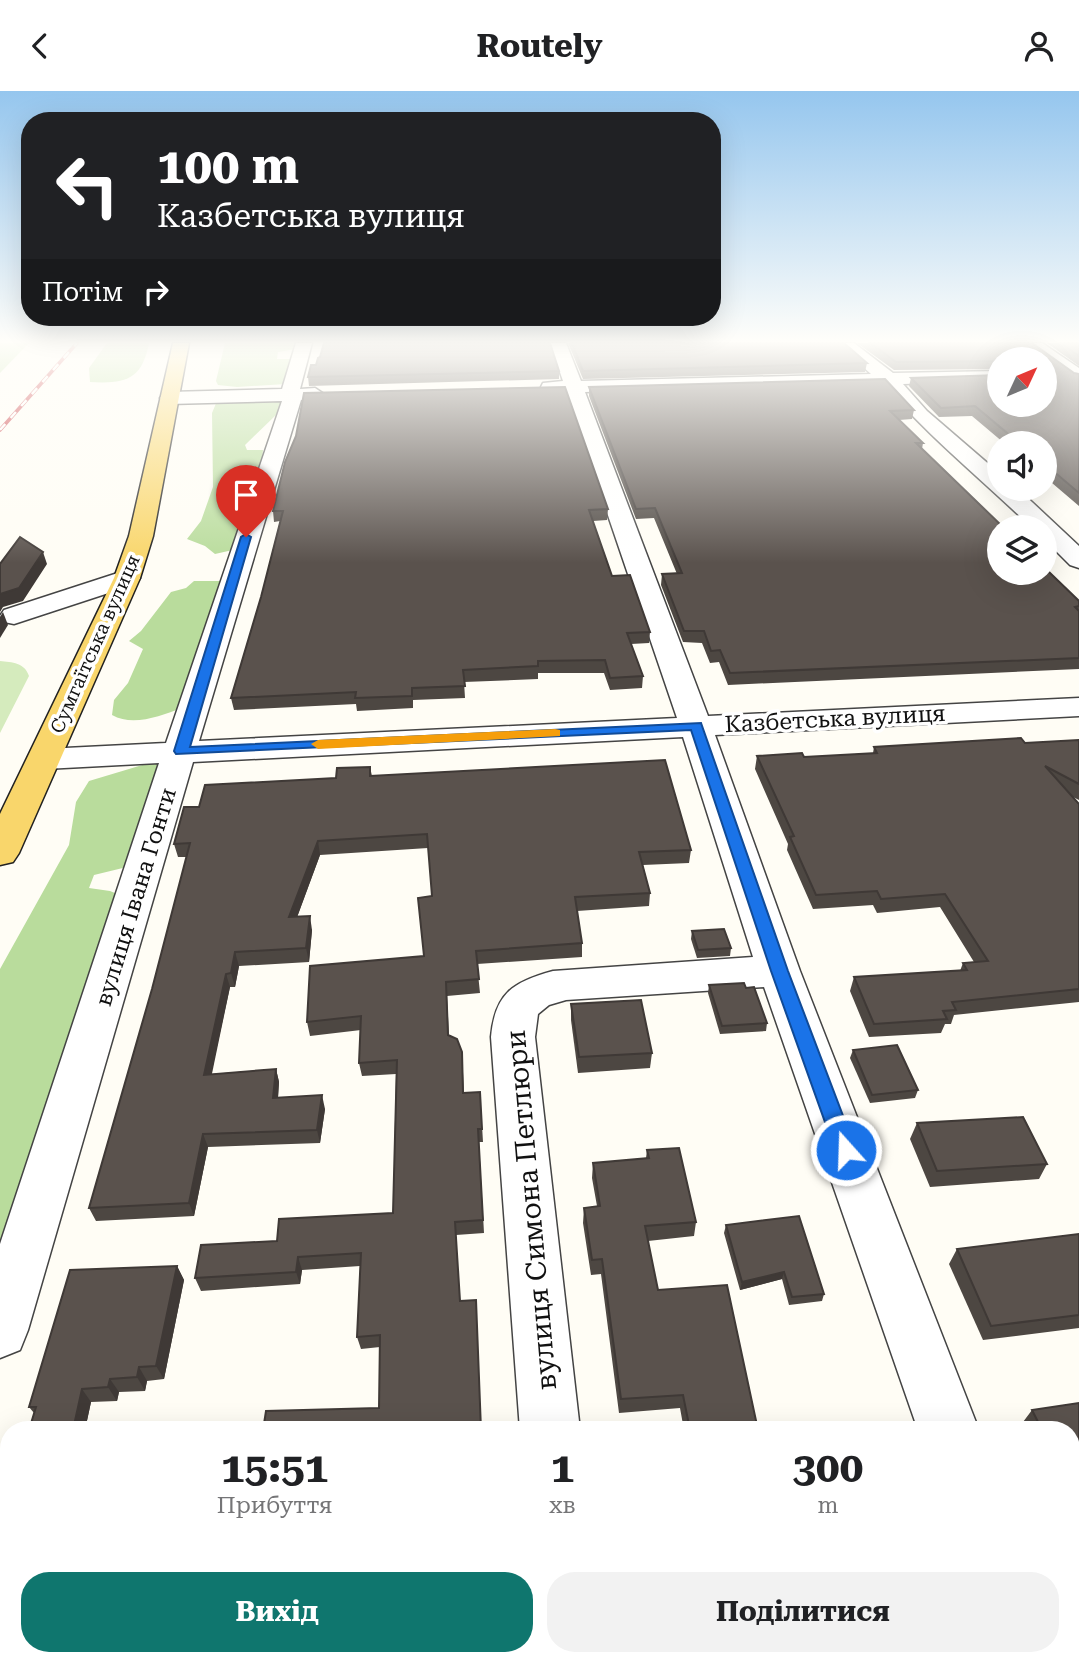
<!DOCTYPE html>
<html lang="uk">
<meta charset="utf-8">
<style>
body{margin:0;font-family:"Roboto Serif",serif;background:#f2f2f2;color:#202124;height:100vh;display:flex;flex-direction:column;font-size:26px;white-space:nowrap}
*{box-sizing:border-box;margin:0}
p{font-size:23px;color:#757577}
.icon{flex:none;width:38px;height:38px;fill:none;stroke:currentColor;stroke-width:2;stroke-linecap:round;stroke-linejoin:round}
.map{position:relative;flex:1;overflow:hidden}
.drawer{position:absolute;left:0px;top:1330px;width:1080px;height:245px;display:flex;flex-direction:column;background:#fff;border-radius:28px 28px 0 0;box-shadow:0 7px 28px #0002}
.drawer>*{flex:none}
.banner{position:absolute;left:21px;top:21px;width:700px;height:214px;border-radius:28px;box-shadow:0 7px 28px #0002;background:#202124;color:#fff;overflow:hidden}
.needle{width:46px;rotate:46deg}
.controls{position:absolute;left:987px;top:256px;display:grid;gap:14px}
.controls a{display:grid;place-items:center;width:70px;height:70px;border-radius:50%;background:#fff;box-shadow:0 7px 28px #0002;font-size:35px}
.pin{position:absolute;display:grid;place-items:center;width:60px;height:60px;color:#fff;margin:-72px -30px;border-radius:50% 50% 50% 0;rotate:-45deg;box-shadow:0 0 7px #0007}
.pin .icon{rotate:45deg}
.me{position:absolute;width:77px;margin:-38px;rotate:340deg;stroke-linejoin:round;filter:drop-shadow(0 0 5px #0008)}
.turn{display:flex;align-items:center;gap:24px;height:147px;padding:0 21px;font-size:32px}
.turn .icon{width:91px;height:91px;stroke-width:2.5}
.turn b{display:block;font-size:49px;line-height:60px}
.then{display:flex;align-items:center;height:66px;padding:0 21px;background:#0003;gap:14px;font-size:26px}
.eta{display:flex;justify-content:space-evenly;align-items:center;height:119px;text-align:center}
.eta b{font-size:42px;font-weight:700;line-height:49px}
.primary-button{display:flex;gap:14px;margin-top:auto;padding:14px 21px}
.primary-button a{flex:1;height:80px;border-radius:28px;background:#0f766e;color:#fff;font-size:28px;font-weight:700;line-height:80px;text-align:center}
.primary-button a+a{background:#f2f2f2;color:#202124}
header{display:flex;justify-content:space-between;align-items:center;height:91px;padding:0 21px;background:#fff;font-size:32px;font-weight:700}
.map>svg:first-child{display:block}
</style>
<header><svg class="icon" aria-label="back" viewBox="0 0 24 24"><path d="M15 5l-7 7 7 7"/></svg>Routely<svg class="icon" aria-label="person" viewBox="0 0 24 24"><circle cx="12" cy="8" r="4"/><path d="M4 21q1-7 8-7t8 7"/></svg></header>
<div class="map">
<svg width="1079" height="1575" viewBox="0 0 1079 1575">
<rect width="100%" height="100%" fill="#fffdf5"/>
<!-- green -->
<path fill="#d5ebbd" d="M0,570C12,571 25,572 29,585L0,642Z"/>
<!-- forest -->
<g fill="#b9dc9c">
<path d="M0,252H29L0,282Z"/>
<path d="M107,252H149C142,289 125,293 90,291L89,277Z"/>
<path d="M225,252H298L296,258L278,261L277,268H292L286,293L237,296L218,294L216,290Z"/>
<path d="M285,308L276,324L245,354L247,359H263L262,369L237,458L215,463L205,455L187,448L201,430L213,396L212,322L217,310Z"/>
<path d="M194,490H222L198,557L187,606L182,617C160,625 133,636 112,624L114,609L128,592L143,558L129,550L141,540L171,501L186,497Z"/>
<path d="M149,672L166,674L131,775L94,784L89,797L110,800L127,807L0,1187V878L69,754L76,711L89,690Z"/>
</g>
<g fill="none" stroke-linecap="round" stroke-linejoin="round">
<defs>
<g id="minor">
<path d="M296,252H312L300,298L315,297L324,303L322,307L301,309L199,650L677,627L566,301L550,302L541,296L543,292L563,290L550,252H566L581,290L871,283L836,252H854L893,282L999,280V290L903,293L927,320L999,382V397H1017L1079,455V477L1070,474L1045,449V436H1031C982,388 928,346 884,293L585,301L708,625L1079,607V625L715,644L800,880L979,1339H918L764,896L566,909L549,914L538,923L535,946L580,1339H520L491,946C495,902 513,891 553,880L753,866L683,646L193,671L28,1239L20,1259L0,1267V1153L159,672L45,678L33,675L28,668L33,661L45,658L166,652L282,310L169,313L160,307L169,301L282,298Z"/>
<path d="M1023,252H1042L1079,277V290L1073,289Z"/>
<path d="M127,479L136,481L140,487L136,493L14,533L4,531L0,525L4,519Z"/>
<path d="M537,1566H607L608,1575H538Z"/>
<path d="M996,1566H1066L1069,1575H999Z"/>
</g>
<path id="major" d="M173,252H189L153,445L140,487L19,762L13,771L0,774V723L114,487L129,445Z"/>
</defs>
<!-- minor casing -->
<use href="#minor" stroke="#444" stroke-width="3"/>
<!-- major casing -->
<use href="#major" stroke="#222" stroke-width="3"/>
<!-- minor -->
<use href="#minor" fill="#fff" fill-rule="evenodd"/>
<!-- major -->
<use href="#major" fill="#f9d66b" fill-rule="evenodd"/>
<defs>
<path id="rail" d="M0,339L77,252"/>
</defs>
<!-- rail casing -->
<use href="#rail" stroke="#c4262e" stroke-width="3.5"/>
<!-- rail -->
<use href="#rail" stroke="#fff" stroke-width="2.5" stroke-dasharray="8" stroke-linecap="butt"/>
</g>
<!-- wall -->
<g fill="#4d4742">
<path d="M568,252H844L867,272L865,281L583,288Z"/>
<path d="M857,252H1032L1074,282L1079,283V415L1045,386V352H1004L972,325L939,326L909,295L911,287L999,313L1045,268H999V278L894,279Z"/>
<path d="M1047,252H1079V275Z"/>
<path d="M320,266L559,280V288L309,295L308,286Z"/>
<path d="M589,296L914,319L912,328L899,329L923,352L922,358L1079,510V578L728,594L719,571L710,572L702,552L683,551L661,494L662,483H677L654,427L636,428L589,305Z"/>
<path d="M608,418L607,429L593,430L612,485L650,541L649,552L631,553L643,585L642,597L610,599L604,582H538V588L464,591L465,607L413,609V617L357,620L356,613L234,619L231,607L261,506L280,430L274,431L273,420Z"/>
<path d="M1079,649V709L1073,706L1079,713V911L954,924L951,933H945L941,942L869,946L850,900L854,886L960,880L963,872L974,871L940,816L877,822L873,814L813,818L787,759L788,753L755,678L757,665L804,666L873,662L874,656L1025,652Z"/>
<path d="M370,676L372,685L691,759L689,772L643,774L650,802L649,815L577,820L582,852V866L477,873L480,902L447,905L449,945L462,961L464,1002L480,1001L483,1051H479L484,1142L456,1144L460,1210L477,1221L379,1317L380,1256L361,1258L357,1246L360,1175L302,1179L300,1193L201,1200L195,1187L277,1150L393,1122L396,983L362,985L359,972L361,939L310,945L307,931L424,865L432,805L428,757L320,764L297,826L312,839L309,871L239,875L235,896H230L211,983L276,978L279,991L278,1007L325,1018L320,1052L208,1056L194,1125L96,1130L89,1117L152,898L187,766H178L174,753L199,716L336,687Z"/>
<path d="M692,840L731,857L730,865L697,867L691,848Z"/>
<path d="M709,894L746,897L767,932L766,940L720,943L708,902Z"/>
<path d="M571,913L652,962L650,977L578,982L571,929Z"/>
<path d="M853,959L918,999L915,1007L870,1012L850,967Z"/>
<path d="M917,1032L1047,1073L1039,1088L930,1096L910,1048Z"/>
<path d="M647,1059L696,1131L694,1145L648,1150L658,1199L758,1339H684L680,1317L619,1322L601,1183L591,1184L583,1132L584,1117L597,1115L592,1087L593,1072L646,1067Z"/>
<path d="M726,1134L824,1203L822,1210L789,1214L782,1188L740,1199L724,1142Z"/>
<path d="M1079,1143V1237L983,1249L949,1173L957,1158Z"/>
<path d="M177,1175L184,1189L164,1288L147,1290L145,1300L119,1301L117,1310L91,1311L85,1339H29L34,1322L29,1316Z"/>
<path d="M1079,1312V1454L1071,1436V1339H1027L1023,1331L1032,1319Z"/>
<path d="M9,1409V1500H0V1439Z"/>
<path d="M806,1566H897L900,1575H809Z"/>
</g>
<!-- shaded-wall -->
<g fill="#3f3936">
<path d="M43,461L47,473L23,510L3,516L0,521V503Z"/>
<path d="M3,521L8,534L0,547V526Z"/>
<path d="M318,750L320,764L292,840L289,826Z"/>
<path d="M310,825L312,839L309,871L306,857Z"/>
<path d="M235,861L239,875L235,896L231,882Z"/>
<path d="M226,883L230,896L209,997L204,984Z"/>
<path d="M276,978L279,991L277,1020L273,1007Z"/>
<path d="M322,1004L325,1018L320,1052L317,1039Z"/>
<path d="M203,1043L208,1056L194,1125L189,1112Z"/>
<path d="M298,1166L302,1179L300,1193L296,1181Z"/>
<path d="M177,1175L184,1189L164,1288L156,1275Z"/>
<path d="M784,1181L782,1188L740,1199L742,1191Z"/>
<path d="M139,1276L147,1290L145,1300L137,1286Z"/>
<path d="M110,1288L119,1301L117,1310L108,1296Z"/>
<path d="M82,1298L91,1311L85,1339H73Z"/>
<rect x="354" y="1566" width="4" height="9"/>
</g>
<!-- building -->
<g fill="#5a524d" stroke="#3f3936" stroke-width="2">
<path d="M324,252H550L559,280L308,286L311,274H316L318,267L320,266Z"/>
<path d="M572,252H844L867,272L583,280Z"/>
<path d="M870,252H1032L1074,282L1079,283V402L1045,373V352H1019L975,315L941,317L911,287L999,284V313H1045V268H999V270L896,271Z"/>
<path d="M1061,252H1079V265Z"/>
<path d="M885,288L914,319L890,320L923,352H916L1003,436H999V481H1045V477L1079,510V515L1075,516L1079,520V567L730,582L720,559L711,560L704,540H684L662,483L682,482L655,417L636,418L589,296Z"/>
<path d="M565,296L608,418L589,419L612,485L630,484L650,541L627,542L643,585L610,587L605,569L538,570V575L463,579L465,595L412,597V605L355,607L356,601L231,607L261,506L283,420H273L285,371L296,345L304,302Z"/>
<path d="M20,446L43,461L19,497L0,503V473Z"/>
<path d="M1021,647L1025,652L1079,649V693L1045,675L1079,713V898L952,911L956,919L943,920L947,928L874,933L854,886L967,879L963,872L988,870L945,803L881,808L877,800L816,804L790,746L794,745L757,665L802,662L804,666L877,662L874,656Z"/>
<path d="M665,669L691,759L639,761L650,802L575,806L582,852L476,860L479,888L446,891L448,944L457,948L462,961L463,1002L480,1001L482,1038H478L483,1129L455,1131L460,1210L476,1209L481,1339H263L266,1320L379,1317L380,1244L357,1246L361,1162L298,1166L296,1181L195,1187L201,1154L277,1150L279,1128L393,1122L397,969L359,972L361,925L307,931L310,875L424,865L418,807L432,805L427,743L318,750L289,826L310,825L306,857L235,861L231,882L226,883L204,984L276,978L273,1007L322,1004L317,1039L203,1043L189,1112L89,1117L152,898L190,752L174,753L184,716H199L205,694L336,687L337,677L370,676V685Z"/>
<path d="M724,838L731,857L698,859L692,840Z"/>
<path d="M744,892L746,897L754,896L767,932L722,935L709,894Z"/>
<path d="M641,909L652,962L579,966L571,913Z"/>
<path d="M897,954L918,999L872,1004L853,959Z"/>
<path d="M1023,1026L1047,1073L937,1080L917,1032Z"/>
<path d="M679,1057L696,1131L645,1135L658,1199L727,1194L758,1339H690L683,1304L621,1308L602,1168L592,1169L584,1117L600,1115L593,1072L649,1067L647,1059Z"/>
<path d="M799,1125L824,1203L792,1206L784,1181L742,1191L726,1134Z"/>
<path d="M1079,1143V1224L991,1235L957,1158Z"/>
<path d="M177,1175L156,1275L139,1276L137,1286L110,1288L108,1296L82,1298L73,1339H29L36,1316H29L70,1179Z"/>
<path d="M1079,1312V1420L1071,1402V1339H1042L1032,1319Z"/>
<path d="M9,1409V1488L0,1489V1439Z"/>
<path d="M146,1566H354V1575H132L134,1567Z"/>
<path d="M814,1566H897L900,1575H838L837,1572L816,1575Z"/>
</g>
<!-- sky -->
<linearGradient id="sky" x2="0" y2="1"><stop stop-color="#95c6ee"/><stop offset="0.53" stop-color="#fffefa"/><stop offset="1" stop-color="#fffefa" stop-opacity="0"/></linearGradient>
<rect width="1079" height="472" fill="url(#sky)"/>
<!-- route -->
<path fill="#1a73e8" stroke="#114b97" stroke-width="2" d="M246,443L251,446L190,656L701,632L788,880L856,1059L853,1065L846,1068L838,1065L835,1059L771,880L691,639L176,663L174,660L241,446Z"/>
<!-- slow -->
<path fill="#f59e0b" d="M555,638L560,639V645L318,658L311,653L318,649Z"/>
<g text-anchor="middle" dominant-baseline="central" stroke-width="7" stroke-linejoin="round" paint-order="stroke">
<!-- far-street labels -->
<g font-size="19" fill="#111" stroke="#fff">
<text transform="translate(95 553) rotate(-66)">Сумгаїтська вулиця</text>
</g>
<!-- street labels -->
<g font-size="23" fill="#111" stroke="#fff">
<text transform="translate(835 628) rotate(-3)">Казбетська вулиця</text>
<text transform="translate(136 806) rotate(-73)">вулиця Івана Гонти</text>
</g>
<!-- near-street labels -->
<g font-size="28" fill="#111" stroke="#fff">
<text transform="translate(531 1119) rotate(-95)">вулиця Симона Петлюри</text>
</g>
</g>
</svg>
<div class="controls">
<a><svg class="needle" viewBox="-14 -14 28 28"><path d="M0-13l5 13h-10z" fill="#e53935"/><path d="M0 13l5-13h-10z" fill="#757577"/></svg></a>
<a><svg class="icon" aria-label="sound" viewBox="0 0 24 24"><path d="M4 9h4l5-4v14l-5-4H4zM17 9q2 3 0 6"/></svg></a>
<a><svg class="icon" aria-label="layers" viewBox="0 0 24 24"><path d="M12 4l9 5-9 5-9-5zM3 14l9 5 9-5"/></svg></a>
</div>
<div class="pin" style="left:246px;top:446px;background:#d93025"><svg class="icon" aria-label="arrive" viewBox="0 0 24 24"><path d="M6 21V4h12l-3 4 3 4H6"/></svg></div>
<svg class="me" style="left:846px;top:1059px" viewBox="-20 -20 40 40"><circle r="17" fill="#1a73e8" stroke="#fff" stroke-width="3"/><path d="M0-11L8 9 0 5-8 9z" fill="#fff"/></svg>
<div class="banner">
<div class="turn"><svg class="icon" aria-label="left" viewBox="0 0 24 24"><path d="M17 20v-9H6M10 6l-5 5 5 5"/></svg><div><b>100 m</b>Казбетська вулиця</div></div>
<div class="then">Потім<svg class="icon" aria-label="right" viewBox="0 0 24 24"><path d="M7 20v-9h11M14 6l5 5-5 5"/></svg></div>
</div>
<section class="drawer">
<div class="eta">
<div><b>15:51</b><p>Прибуття</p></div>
<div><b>1</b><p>хв</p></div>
<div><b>300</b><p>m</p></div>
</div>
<div class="primary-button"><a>Вихід</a><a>Поділитися</a></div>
</section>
</div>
